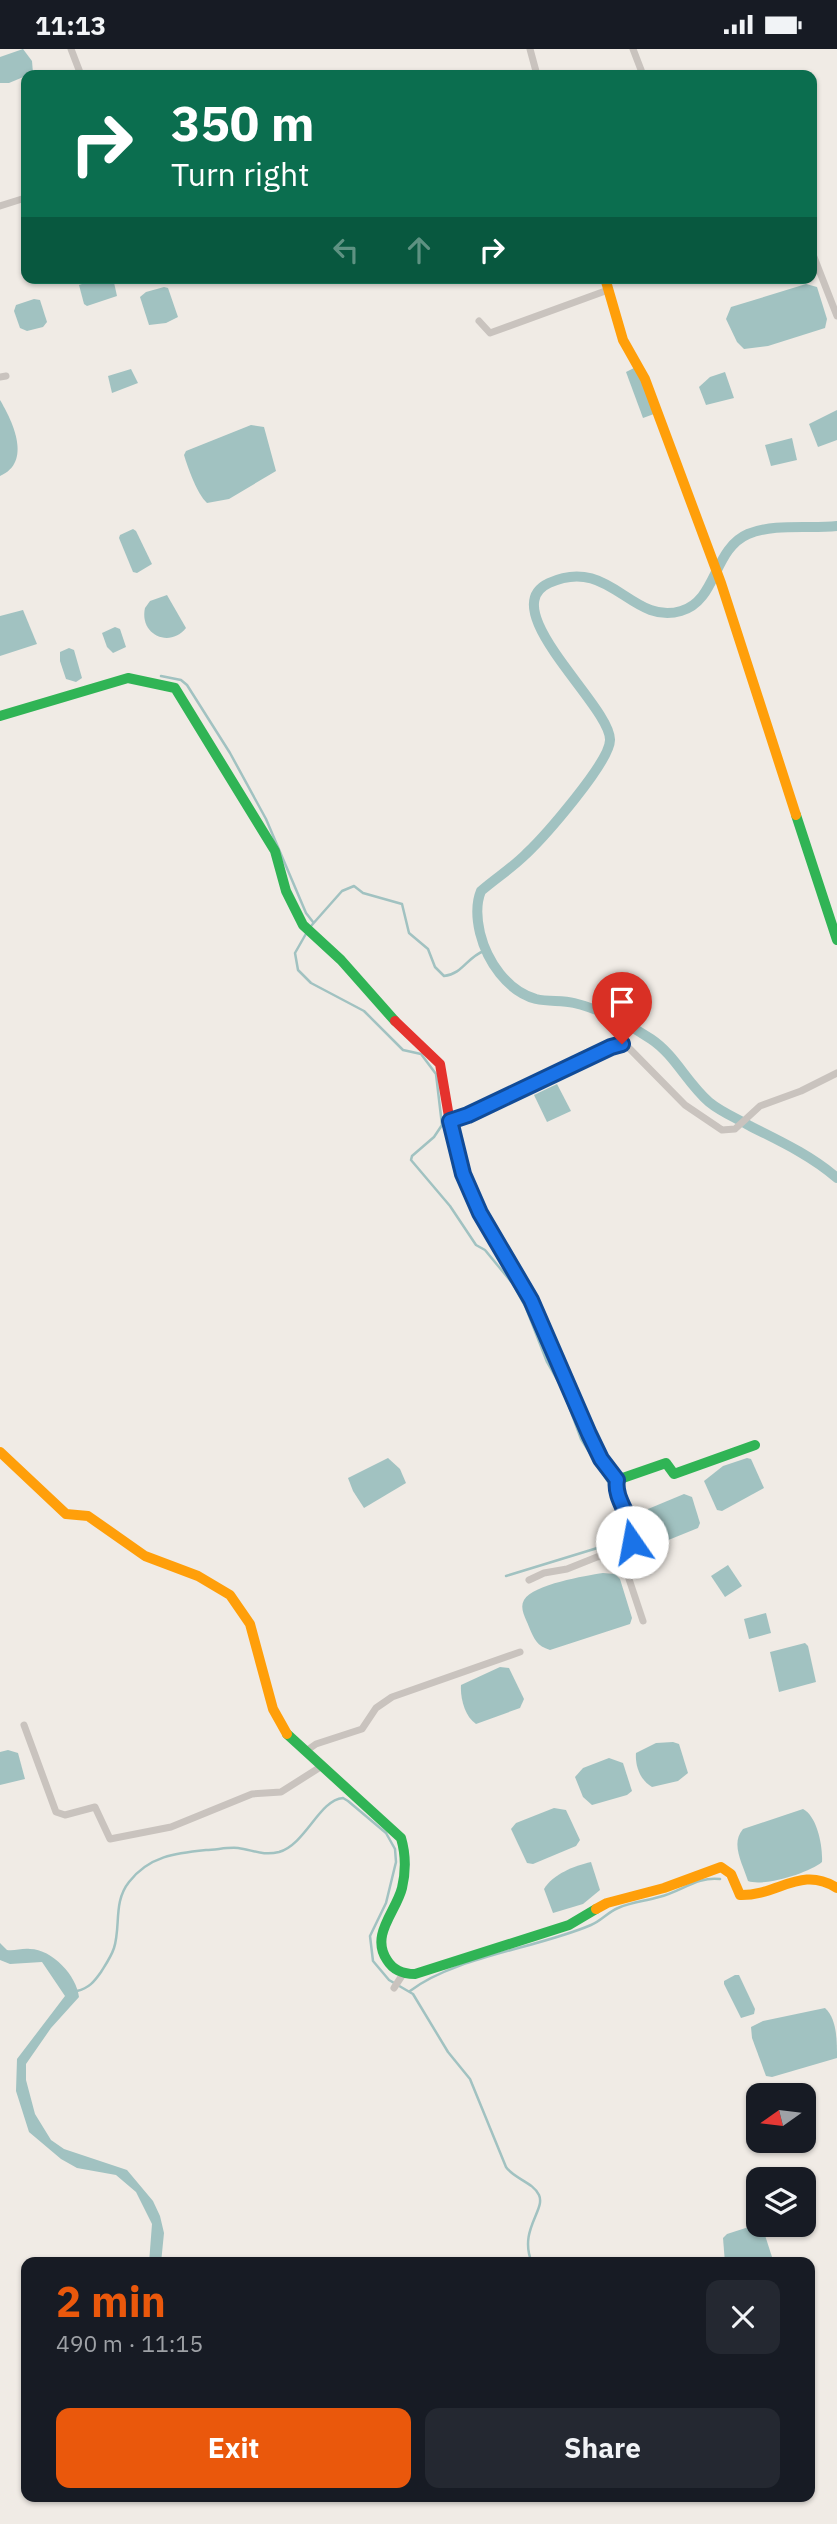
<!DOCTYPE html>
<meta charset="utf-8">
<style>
body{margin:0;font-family:"IBM Plex Sans",sans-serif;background:#242831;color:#f1f3f6;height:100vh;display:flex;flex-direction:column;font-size:26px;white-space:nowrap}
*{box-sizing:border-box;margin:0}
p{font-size:23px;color:#9ea1a6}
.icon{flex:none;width:38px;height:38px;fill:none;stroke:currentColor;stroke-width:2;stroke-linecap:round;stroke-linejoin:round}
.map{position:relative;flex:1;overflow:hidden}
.side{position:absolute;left:21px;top:2208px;width:794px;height:245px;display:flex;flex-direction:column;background:#171b24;border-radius:14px;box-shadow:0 2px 5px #0004}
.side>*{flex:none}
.guide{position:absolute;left:21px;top:21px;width:796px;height:214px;border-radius:14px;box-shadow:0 2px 5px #0004;background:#0b6e4f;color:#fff;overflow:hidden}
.needle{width:46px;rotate:256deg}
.fabs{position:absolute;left:746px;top:2034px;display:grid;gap:14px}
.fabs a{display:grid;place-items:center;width:70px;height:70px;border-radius:14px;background:#171b24;box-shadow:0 2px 5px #0004;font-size:35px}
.pin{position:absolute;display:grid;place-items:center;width:60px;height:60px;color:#fff;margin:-72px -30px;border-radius:50% 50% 50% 0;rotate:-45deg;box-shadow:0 0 7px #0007}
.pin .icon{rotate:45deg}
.me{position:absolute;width:77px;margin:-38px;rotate:348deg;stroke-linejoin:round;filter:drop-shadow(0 0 5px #0008)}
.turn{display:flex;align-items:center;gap:24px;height:147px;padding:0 35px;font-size:32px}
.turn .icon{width:91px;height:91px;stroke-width:2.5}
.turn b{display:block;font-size:49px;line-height:60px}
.lanes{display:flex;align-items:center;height:66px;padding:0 35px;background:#0003;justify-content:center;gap:35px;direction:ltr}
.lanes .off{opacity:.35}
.round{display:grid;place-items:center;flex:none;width:74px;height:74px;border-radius:14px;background:#242831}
.head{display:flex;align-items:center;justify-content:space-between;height:119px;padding:0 35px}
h1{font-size:42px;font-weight:800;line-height:52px;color:#ea580c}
.button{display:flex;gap:14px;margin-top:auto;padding:14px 35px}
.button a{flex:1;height:80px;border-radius:14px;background:#ea580c;color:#fff;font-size:28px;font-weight:800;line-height:80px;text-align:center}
.button a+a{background:#242831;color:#f1f3f6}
.status{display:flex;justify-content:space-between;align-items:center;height:49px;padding:0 35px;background:#171b24;direction:ltr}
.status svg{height:19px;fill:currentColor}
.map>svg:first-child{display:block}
</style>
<div class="status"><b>11:13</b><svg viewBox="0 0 49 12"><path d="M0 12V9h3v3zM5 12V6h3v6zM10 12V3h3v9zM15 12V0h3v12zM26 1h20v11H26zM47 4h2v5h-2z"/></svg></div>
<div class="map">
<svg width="837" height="2475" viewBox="0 0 837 2475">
<rect width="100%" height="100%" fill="#f0ebe5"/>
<!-- water -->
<g fill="#a1c2c1">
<path d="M23,0L32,12L33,24L9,34H0V8Z"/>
<path d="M100,229H113L117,247L87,257L84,255L79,236Z"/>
<path d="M806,235L817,238L827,270L825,279L768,297L744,300L737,293L726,270L731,258Z"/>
<path d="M164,238L168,239L178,268L166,274L149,276L140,248L146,243Z"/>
<path d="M34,250L40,251L47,273L43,278L27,282L20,279L14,262L16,256Z"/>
<path d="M636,318L654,365L643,369L626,323Z"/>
<path d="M131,320L138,334L112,344L108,327Z"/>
<path d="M725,323L734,349L706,356L699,338L710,328Z"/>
<path d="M0,351C13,373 32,413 0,427Z"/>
<path d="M837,361V391L818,398L809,375Z"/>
<path d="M251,376L264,378L276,422L229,450L207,454C197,445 188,419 184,406L186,402Z"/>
<path d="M792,389L797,411L771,417L765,396Z"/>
<path d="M133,480L136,482L152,515L137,524L133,523L119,489L120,486Z"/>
<path d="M167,546L186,579C169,600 139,585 145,559L150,552Z"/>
<path d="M23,561L37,595L0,607V567Z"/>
<path d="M115,578L120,580L126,598L113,604L107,598L102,584Z"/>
<path d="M69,599L74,601L82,629L76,633L66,630L60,612V603Z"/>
<path d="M557,1035L571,1062L547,1073L534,1046Z"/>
<path d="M388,1409L400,1420L406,1434L364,1459L353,1442L348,1429Z"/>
<path d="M747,1409L751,1410L764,1439L722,1462L717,1461L704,1432L723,1417Z"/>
<path d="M684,1445L692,1448L700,1474L698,1479L661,1494L656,1492L647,1469L648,1460Z"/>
<path d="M728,1516L742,1537L725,1548L711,1527Z"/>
<path d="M603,1524L615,1525L620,1530L632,1569L630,1575L550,1601C537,1597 534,1590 529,1578C526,1570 519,1559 524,1551C534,1535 585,1527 603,1524Z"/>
<path d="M766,1564L771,1584L749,1590L744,1570Z"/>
<path d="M805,1594L808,1597L816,1633L779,1643L770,1603Z"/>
<path d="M500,1618L509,1619L524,1650L520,1659L476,1675C465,1668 460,1649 461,1636Z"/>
<path d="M673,1693L679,1695L688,1724L678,1732L652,1738C640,1731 635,1717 636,1704L656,1694Z"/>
<path d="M8,1701L18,1704L25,1730L0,1736V1703Z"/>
<path d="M609,1709L623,1714L632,1742L627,1746L592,1756L583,1748L575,1728L583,1719Z"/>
<path d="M554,1759L566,1761L580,1791L576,1797L533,1815L527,1814L511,1780L516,1774Z"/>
<path d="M803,1760C817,1767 823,1797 822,1813C809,1824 764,1838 748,1832C743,1815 730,1795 743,1780Z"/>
<path d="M591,1813L600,1841L583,1855L553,1864L544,1840C553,1825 574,1817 591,1813Z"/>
<path d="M0,1894L7,1901C15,1902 22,1899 30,1900C52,1900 77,1927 79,1948L51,1979L26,2015V2031L35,2065L51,2091L64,2100L127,2121L153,2152L160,2167L164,2184L161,2214H149L152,2175L136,2143L116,2126L77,2119L61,2110L29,2083L16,2042L17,2010L65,1947L42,1913L10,1915L0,1911Z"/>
<path d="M735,1926H739L755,1960L754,1965L741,1969L724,1935V1932Z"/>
<path d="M825,1959C837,1970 837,1991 837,2009L772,2028L766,2027L752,1989L751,1978L763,1972Z"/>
<path d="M755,2176L763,2180L772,2208L771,2213L725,2214L723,2189L727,2185Z"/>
</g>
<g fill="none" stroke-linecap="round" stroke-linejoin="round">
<!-- stream -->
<g stroke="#a1c2c1" stroke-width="2.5">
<path d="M161,627L181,631L187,636L230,704L266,770L306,864L313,873"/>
<path d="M311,877L342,842L354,837L363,844L402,855L409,884L428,900L435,918L444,927C463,925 467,908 484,902"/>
<path d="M307,883L295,904L298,921L311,934L364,962L403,1001L421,1005L436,1025L442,1076L434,1088L412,1107L411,1111L450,1157L476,1196L485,1201L513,1235L526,1259L547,1313L563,1341L581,1390L612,1439L624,1487L617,1493L506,1527"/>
<path d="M77,1942C89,1939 94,1933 101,1923C106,1915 111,1908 114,1899C121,1877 113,1853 129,1833C149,1807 176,1804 206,1801C216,1801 227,1798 238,1799C253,1801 263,1807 279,1803C306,1795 319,1751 343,1749L348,1752L386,1784L395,1800L396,1813L386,1854L370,1887L373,1912L389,1931L413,1945L448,2003L470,2030L506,2118C514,2130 533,2133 539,2146C546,2161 518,2181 532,2214"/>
<path d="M410,1942C454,1908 538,1899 591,1876C601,1872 608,1863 618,1859C631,1853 646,1852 659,1848C681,1843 697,1827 720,1830"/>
</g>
<!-- canal -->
<path stroke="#a1c2c1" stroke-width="10" d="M837,477C809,480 775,474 748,485C713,500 717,552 681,562C631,577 610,506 549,534C493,560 611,657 610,691C610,713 544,788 526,805C512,819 496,829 481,842C476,854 477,871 480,884C487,912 507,942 536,950C549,953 562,951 574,954C600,960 628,975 651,990C675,1006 687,1034 709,1053C721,1063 736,1069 750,1077C780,1092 812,1107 837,1129"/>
<!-- street -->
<g stroke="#c9c3be" stroke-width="7">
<path d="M71,0L81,26"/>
<path d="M530,0L537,26"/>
<path d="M633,0L643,26"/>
<path d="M0,157L22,150"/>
<path d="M812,203L837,267"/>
<path d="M479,272L490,284L608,241"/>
<path d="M0,328L6,327"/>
<path d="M450,1072L468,1066L618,995L626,996L685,1056L722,1081L735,1080L760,1057L801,1042L837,1024"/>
<path d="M620,1503L643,1572"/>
<path d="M529,1531L544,1524L567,1520L597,1508L620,1503L632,1493L634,1488L626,1463L615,1437L617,1431"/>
<path d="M24,1676L56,1763L65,1766L95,1758L110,1790L171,1778L252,1745L281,1743L322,1717"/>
<path d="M306,1702L316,1695L362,1680L376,1659L392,1648L520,1603"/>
<path d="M394,1939L403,1925"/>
</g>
<!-- fast -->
<g stroke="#30b455" stroke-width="10">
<path d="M0,667L128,629L175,639L275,802L286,842L303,876L341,911L395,972"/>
<path d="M796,766L837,891"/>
<path d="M503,1205C513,1220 523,1235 531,1251C561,1311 576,1378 617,1431L666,1414L674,1425L755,1396"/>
<path d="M287,1685L401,1789C406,1806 406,1822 402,1839C396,1863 370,1886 387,1911C393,1921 403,1925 415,1925L569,1876L596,1860"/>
</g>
<!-- slow -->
<g stroke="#ff9f0a" stroke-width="10">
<path d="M605,229L623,291L645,330L721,534L796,766"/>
<path d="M0,1403L66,1465L88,1467L145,1507L198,1527L230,1546L250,1575L273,1660L287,1685"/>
<path d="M596,1860L607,1854L664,1839L721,1818L731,1825L740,1846C778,1847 801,1816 837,1839"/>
</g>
<!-- jam -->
<path stroke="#e5322d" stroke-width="10" d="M395,972L440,1015L454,1097L479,1164L503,1205"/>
</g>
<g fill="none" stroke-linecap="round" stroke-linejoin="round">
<defs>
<path id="route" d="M622,995L611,998L468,1066L450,1072L463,1125L480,1164L531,1251L589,1385L601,1410L617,1431C613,1452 637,1472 632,1493"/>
</defs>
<!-- route casing -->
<use href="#route" stroke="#114b97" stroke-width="18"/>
<!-- route -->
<use href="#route" stroke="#1a73e8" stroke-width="12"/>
</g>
</svg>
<div class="fabs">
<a><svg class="needle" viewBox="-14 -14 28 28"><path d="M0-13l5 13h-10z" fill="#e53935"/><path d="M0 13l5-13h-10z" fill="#9ea1a6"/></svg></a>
<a><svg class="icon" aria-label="layers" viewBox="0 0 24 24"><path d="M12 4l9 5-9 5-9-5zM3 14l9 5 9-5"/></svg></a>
</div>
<div class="pin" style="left:622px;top:995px;background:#d93025"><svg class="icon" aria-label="arrive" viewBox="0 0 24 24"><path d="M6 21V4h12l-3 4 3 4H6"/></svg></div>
<svg class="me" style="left:632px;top:1493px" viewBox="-20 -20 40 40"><circle r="19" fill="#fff"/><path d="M0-13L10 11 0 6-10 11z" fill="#1a73e8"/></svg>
<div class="guide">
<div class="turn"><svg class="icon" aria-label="right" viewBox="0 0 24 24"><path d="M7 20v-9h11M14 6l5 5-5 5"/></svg><div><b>350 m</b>Turn right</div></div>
<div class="lanes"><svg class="icon off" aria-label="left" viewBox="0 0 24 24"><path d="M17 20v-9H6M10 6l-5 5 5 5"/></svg><svg class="icon off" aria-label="ahead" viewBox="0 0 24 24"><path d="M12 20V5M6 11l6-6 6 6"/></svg><svg class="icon" aria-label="right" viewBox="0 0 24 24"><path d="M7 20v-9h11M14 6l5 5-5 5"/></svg></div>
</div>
<section class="side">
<div class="head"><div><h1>2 min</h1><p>490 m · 11:15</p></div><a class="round"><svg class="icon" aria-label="close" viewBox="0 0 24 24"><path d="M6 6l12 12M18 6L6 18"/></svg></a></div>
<div class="button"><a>Exit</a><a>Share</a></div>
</section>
</div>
